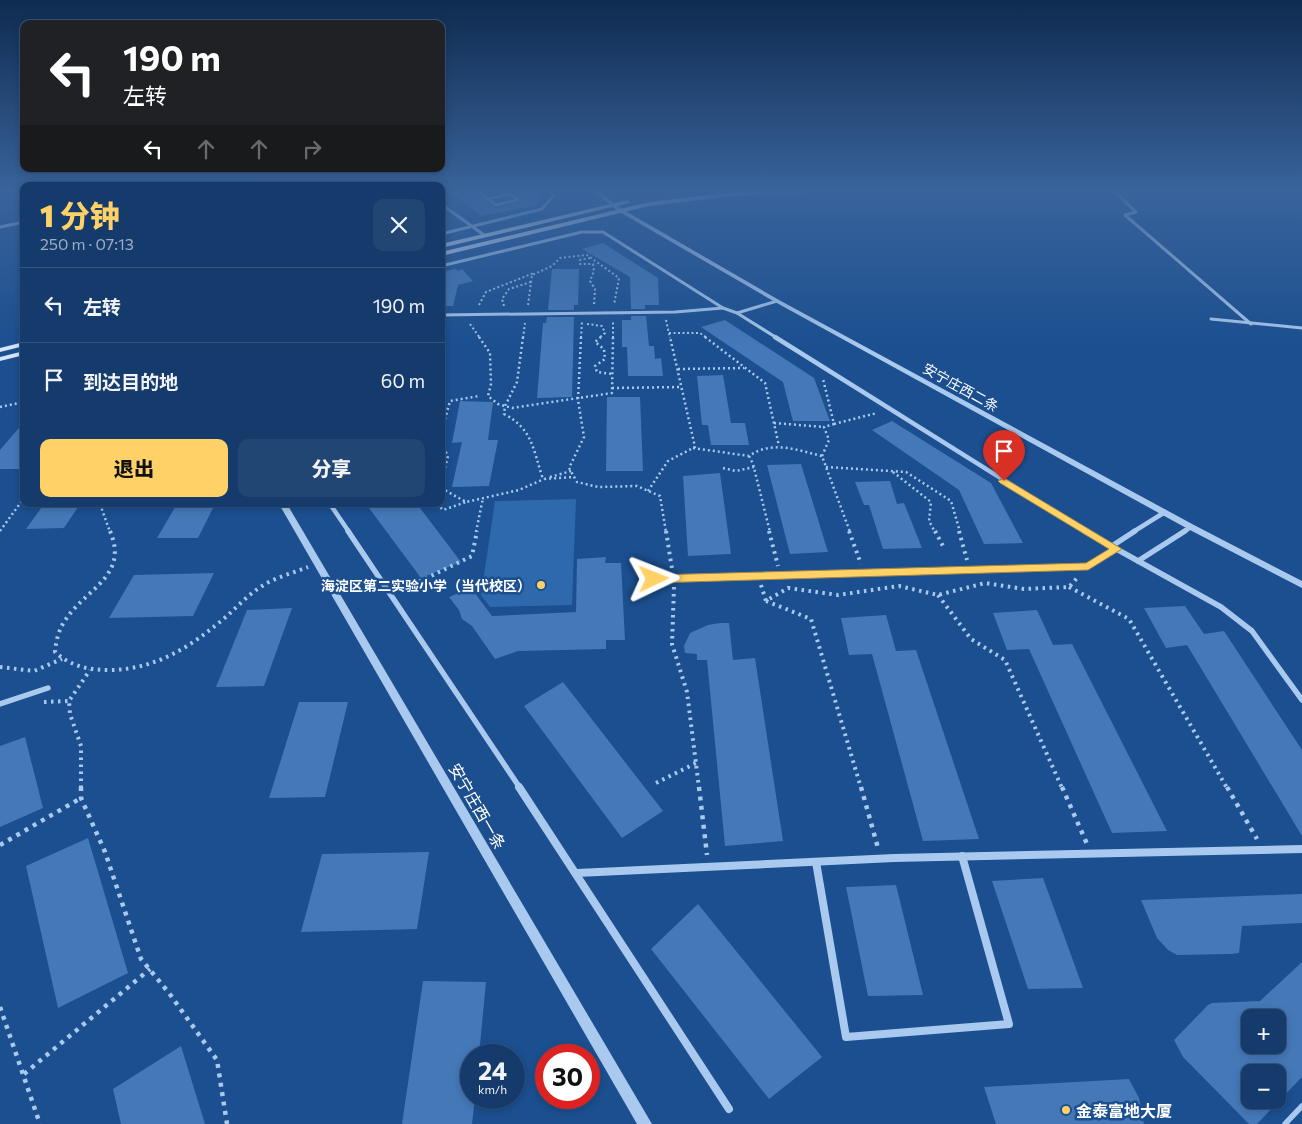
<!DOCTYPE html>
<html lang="zh">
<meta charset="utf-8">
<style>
body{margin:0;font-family:Commissioner,"Noto Sans SC",sans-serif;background:#214673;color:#f1f3f6;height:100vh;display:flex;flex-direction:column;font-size:19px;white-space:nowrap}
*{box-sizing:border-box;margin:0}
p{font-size:16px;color:#9dadc1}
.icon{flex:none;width:28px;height:28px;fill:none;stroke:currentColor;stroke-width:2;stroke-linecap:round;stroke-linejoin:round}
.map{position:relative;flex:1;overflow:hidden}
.panel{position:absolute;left:20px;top:182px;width:425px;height:325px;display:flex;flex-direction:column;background:#143b6b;border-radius:10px;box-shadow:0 2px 8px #0003,0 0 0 1px #33557e}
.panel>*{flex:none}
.banner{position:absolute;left:20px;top:20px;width:425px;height:152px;border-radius:10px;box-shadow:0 2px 8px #0003,0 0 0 1px #33557e;background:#202124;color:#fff;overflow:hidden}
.tools{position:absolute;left:1241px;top:1009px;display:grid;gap:10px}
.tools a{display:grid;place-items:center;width:45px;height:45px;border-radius:10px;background:#143b6b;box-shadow:0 2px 8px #0003,0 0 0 1px #33557e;font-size:25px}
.speed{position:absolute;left:460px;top:1044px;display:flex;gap:10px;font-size:25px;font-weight:700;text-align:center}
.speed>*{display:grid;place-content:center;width:65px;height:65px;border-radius:50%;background:#143b6b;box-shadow:0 2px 8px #0003,0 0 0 1px #33557e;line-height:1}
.speed small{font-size:12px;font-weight:400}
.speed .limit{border:8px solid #d22;background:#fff;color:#111}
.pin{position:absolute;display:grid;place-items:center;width:42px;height:42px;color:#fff;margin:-51px -21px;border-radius:50% 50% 50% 0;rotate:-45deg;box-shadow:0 0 5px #0007}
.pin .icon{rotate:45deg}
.me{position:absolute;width:55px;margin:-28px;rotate:88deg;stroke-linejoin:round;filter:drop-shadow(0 0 4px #0008)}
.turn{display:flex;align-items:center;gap:18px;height:105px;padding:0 20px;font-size:22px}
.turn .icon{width:65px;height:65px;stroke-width:2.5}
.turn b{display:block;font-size:35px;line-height:42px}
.lanes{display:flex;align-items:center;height:48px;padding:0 20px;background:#0003;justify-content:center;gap:25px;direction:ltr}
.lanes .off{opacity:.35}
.round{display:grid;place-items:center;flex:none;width:52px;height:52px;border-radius:10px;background:#214673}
.headline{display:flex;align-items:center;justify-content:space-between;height:85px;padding:0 20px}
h1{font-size:30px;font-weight:800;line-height:38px;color:#ffd166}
.primary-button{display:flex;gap:10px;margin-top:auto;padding:10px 20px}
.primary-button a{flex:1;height:58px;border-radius:10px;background:#ffd166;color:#111;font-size:20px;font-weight:800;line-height:58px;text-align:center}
.primary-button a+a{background:#214673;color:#f1f3f6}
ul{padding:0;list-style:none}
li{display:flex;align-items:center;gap:15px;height:75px;padding:0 20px;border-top:1px solid #33557e}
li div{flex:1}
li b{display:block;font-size:19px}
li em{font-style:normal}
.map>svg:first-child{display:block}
</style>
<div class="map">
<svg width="1302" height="1124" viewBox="0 0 1302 1124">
<rect width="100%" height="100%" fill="#1b4f8f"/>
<!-- green -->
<path fill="#2e69ad" d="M576,499L572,605L490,607L481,595L495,501Z"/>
<!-- building -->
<g fill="#4478b7" fill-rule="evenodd">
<path d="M449,190H473L496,208L521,202L520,198L511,190L546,191L534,206L481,216Z"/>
<path d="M603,243L658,278L659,305H645V309H631L630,277L582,249Z"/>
<path d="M455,269L458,271L462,269L473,281L458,285L453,306H441V272Z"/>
<path d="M552,269H579L578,305H574V310H548Z"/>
<path d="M631,316H646L649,346H654L655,359L661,358L663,376H628L627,347H622V320H631Z"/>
<path d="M547,317H574L572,397L537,398L543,323H546Z"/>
<path d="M725,320L814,378L830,421H793L783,382L701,327Z"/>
<path d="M723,375L731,423H745L749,445H711L708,425H702L697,376Z"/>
<path d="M607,397H640L643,471H606Z"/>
<path d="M460,401L493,402L488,440H498L489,486L452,487L462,442L452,443Z"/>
<path d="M892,421L991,483L1023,543L984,544L959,490L872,430Z"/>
<path d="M24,422V464L20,469H0V450Z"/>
<path d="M801,464L828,552L790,554L767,465Z"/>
<path d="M720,473L731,554L688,556L683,476Z"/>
<path d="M890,481L897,504L904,503L922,548L883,549L869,505H864L855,482Z"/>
<path d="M44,504H80L64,528L26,529Z"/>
<path d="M177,504H215L198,538H157Z"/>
<path d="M366,504H417L461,562L421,578Z"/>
<path d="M606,557L605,563H621L625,640H606V649L518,651L495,659L472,626L462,619L459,610L449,597L471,588L492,616L576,612L577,559Z"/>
<path d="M214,573L193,616L109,618L134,575Z"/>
<path d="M1185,606L1204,634L1224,631L1302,750V836L1187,645L1166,648L1144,608Z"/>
<path d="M292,608L264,686L216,687L247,610Z"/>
<path d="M1037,610L1053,645L1072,644L1167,831L1112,833L1029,649L1007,650L993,613Z"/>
<path d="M886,615L896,651L916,650L979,839L923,841L872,654L849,655L841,618Z"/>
<path d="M720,623H729L733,660L755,658L783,841L725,846L707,660H697V654L685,653L684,646L690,633L708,625Z"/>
<path d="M563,682L663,811L622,838L524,706Z"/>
<path d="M299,702H348L325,797L269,798Z"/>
<path d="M25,737L43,808L0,827V746Z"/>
<path d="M88,838L128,973L58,1008L26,866Z"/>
<path d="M429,852L417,929L301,932L322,854Z"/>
<path d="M1043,878L1083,988L1028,989L992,881Z"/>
<path d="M896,885L923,995L868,996L846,887Z"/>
<path d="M1302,894V923L1242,926L1239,953L1231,954L1177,955L1168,950L1157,938L1141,900Z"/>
<path d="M698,904L822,1057L769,1099L651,949Z"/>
<path d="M1302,962V1077L1257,1124H1249L1183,1057L1174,1040L1208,1005L1212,1003L1260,1001ZM1250,1018H1278V1045H1250ZM1250,1072H1278V1100H1250Z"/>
<path d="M423,981L486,982L479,1055H471V1098H475L472,1124H402Z"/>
<path d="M181,1046L205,1124H121L113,1089Z"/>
<path d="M1129,1079L1139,1098L1144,1124H996L984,1087Z"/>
</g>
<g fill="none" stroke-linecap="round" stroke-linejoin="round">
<!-- path-far3 -->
<g stroke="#a9c9ee" stroke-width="2" stroke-dasharray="2 2.5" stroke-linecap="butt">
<path d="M590,258L580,260V264H593L594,271L590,281L595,289L594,305"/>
<path d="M479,305L486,292L534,273"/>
<path d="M528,305L532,275L552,266L560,258L587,255L619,278L614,305"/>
<path d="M504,306L502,299L509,289L531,282"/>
<path d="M666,320L670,338"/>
<path d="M470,324L480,338"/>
<path d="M587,324L602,326L605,333L599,338"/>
<path d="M669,333H700L707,338"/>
<path d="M523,338L525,323"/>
<path d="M581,338L582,321"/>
<path d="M613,338V321"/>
</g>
<!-- path-far2 -->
<g stroke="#a9c9ee" stroke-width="2.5" stroke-dasharray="2 3" stroke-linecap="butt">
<path d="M479,337L490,353L491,384L488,396L498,404L512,408L612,393L613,337"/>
<path d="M523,337L517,382L505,406L504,414C533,429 533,450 543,479L574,477"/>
<path d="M581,337L578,400L584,437L569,468L577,482L598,487L637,486L660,496L666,532"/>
<path d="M601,337L595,342L604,349L605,359L595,366L597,372L612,374"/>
<path d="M705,337L765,383L779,446"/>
<path d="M678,369L744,368"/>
<path d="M612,388L682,387"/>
<path d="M0,407L24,402"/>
<path d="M774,423L824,427"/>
<path d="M834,424L877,413"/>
<path d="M441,434L450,401L479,396"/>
<path d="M441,443L448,456L441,483"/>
<path d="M693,448L749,456C772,440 797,450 822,456L850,532"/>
<path d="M749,456L753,464L770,532"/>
<path d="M822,456L829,440L824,427L834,424L823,379"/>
<path d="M826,467L906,472L951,501L960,532"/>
<path d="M723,468L736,471L754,467"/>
<path d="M893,472L931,502L929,521L935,532"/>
<path d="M550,477L571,471"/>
<path d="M441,488L466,502L519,490L544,479"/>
<path d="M648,491L668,461L695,447L670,337"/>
<path d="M100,504L110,532"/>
<path d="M437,504L443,510L466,502"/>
<path d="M0,531L24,498"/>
<path d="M476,532L483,498"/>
</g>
<!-- path-far1 -->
<g stroke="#a9c9ee" stroke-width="4" stroke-dasharray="2.5 4.5" stroke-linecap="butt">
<path d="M110,531C129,576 87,588 66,619C59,629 56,640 55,652C72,667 89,670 111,670C158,669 193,645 227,616C238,606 249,594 262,586C276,577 293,573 308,567"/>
<path d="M666,531L672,569"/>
<path d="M769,531L778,566"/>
<path d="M849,531L861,564"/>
<path d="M935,531L943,546"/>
<path d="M959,531L967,560"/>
<path d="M761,585L766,601L788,588L838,595L899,586L938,595L985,583L1024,589L1069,587L1077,578"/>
<path d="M674,587L672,644L687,692L699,788"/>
<path d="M1069,587L1129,619L1227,788"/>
<path d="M400,591L472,556L477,531"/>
<path d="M938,595L971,639L1005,660L1062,788"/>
<path d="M766,601L811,619L861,788"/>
<path d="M0,667L34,671L62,659"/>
<path d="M44,702L69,701"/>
<path d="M656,783L696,763"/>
<path d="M81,788V746L70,714L69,701L90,670"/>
</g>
<!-- path -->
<g stroke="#a9c9ee" stroke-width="4.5" stroke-dasharray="4 5.5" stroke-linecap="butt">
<path d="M81,787V798L105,852L141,959L169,993L217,1060L227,1124"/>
<path d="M699,787L707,855"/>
<path d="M861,787L878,848"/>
<path d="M1062,787L1087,844"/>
<path d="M1227,787L1257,839"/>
<path d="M0,845L81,798"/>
<path d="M0,1007L40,1124"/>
<path d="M24,1074L150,969"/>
</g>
<!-- service -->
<path stroke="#a9c9ee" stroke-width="5.5" d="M1285,1124L1302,1106"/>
<!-- minor-far3 -->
<g stroke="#a9c9ee" stroke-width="3">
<path d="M476,190L496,205L518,200L505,190"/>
<path d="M1113,190L1136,212L1125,215L1251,324"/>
<path d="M488,199L510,194"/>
<path d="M441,204L484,235"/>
<path d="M0,227L24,222"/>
<path d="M441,234L542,209L554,195L549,190"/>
<path d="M441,266L582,232H603L723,308L737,313L777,338"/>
<path d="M737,313L777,301"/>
<path d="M441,315L675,312L723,308"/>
<path d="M1211,319L1302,328"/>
</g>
<!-- minor-far2 -->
<g stroke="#a9c9ee" stroke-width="4.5">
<path d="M775,337L1087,532"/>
<path d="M330,504L349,532"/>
<path d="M1133,532L1165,512"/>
<path d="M1183,532L1191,527"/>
</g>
<!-- minor-far1 -->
<g stroke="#a9c9ee" stroke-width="5.5">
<path d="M348,531L520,788"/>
<path d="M1084,531L1221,607L1252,631L1302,700"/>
<path d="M1112,546L1135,531"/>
<path d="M1138,561L1185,531"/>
<path d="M655,579L1088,567L1117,549"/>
<path d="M0,704L48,688"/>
</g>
<!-- minor -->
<g stroke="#a9c9ee" stroke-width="8">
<path d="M519,787L729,1109"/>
<path d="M816,862L846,1037L1009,1024L962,856"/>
<path d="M577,873L894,858L1302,849"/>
</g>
<!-- tertiary -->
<g fill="#a9c9ee" fill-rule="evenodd">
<path d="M592,190H597L622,209L779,300L1194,525L1302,581V588L1188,529L775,302L618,211Z"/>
<path d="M279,504H287L652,1124H637Z"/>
</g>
<!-- secondary -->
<g fill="#d6e6fa" fill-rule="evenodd">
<path d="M783,190H820L817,192L733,196L649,206L441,256V252L649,202L733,192Z"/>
<path d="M627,200L630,202L629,203L441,248V244Z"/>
<path d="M24,342V346L0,352V348Z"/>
<path d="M24,351V355L0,361V357Z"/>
</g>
</g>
<!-- sky -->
<linearGradient id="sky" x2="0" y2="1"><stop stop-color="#0f2b4f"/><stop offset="0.55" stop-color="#39639b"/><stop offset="1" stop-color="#39639b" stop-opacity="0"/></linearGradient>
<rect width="1302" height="347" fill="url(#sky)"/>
<!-- route -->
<path fill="#ffd166" stroke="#a68842" d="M1004,478L1122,549L1088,570L654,583L649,579L654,575L1086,563L1109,549L1000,483L998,481Z"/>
<!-- markers -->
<g fill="#ffd166" stroke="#1b4f8f" stroke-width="2">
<circle cx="541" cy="585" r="5"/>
<circle cx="1066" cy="1110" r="5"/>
</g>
<g text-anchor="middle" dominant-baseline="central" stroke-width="5" stroke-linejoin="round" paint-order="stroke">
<!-- street labels -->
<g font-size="14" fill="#fff" stroke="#1b4f8f">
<text transform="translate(961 387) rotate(29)">安宁庄西二条</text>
</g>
<!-- poi labels -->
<g font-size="14" font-weight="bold" fill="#fff" stroke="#1b4f8f" text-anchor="end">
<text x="531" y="585">海淀区第二实验小学（当代校区）</text>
</g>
<!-- near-street labels -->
<g font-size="16" fill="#fff" stroke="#1b4f8f">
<text transform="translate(478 806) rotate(60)">安宁庄西一条</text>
</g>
<!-- near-poi labels -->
<g font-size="16" font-weight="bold" fill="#fff" stroke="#1b4f8f" text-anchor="start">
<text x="1076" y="1110">金泰富地大厦</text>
</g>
</g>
</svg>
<div class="tools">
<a>+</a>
<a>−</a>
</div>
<div class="speed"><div>24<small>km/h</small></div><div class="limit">30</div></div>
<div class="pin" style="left:1004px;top:481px;background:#d93025"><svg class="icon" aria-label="arrive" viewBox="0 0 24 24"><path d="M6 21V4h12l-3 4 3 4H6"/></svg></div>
<svg class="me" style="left:654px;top:579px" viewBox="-20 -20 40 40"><path d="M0-17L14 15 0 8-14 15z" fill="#ffd166" stroke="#fff" stroke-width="4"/></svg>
<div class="banner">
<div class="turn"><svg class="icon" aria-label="left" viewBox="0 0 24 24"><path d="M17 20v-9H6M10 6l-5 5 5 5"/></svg><div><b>190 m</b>左转</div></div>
<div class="lanes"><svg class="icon" aria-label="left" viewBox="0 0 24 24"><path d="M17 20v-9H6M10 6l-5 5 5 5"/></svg><svg class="icon off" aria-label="ahead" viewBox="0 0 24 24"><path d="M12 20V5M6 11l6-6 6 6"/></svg><svg class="icon off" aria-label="ahead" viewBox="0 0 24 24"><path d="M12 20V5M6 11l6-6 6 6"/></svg><svg class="icon off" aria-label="right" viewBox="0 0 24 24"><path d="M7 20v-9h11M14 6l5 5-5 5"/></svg></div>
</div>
<section class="panel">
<div class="headline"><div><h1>1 分钟</h1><p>250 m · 07:13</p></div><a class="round"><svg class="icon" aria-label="close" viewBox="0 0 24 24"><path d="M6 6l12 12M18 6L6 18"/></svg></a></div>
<ul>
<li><svg class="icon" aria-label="left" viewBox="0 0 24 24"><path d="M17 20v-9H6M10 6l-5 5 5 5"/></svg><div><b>左转</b></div><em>190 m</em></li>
<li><svg class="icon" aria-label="arrive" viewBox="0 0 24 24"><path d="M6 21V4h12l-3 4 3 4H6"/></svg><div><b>到达目的地</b></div><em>60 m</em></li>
</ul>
<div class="primary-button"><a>退出</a><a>分享</a></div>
</section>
</div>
